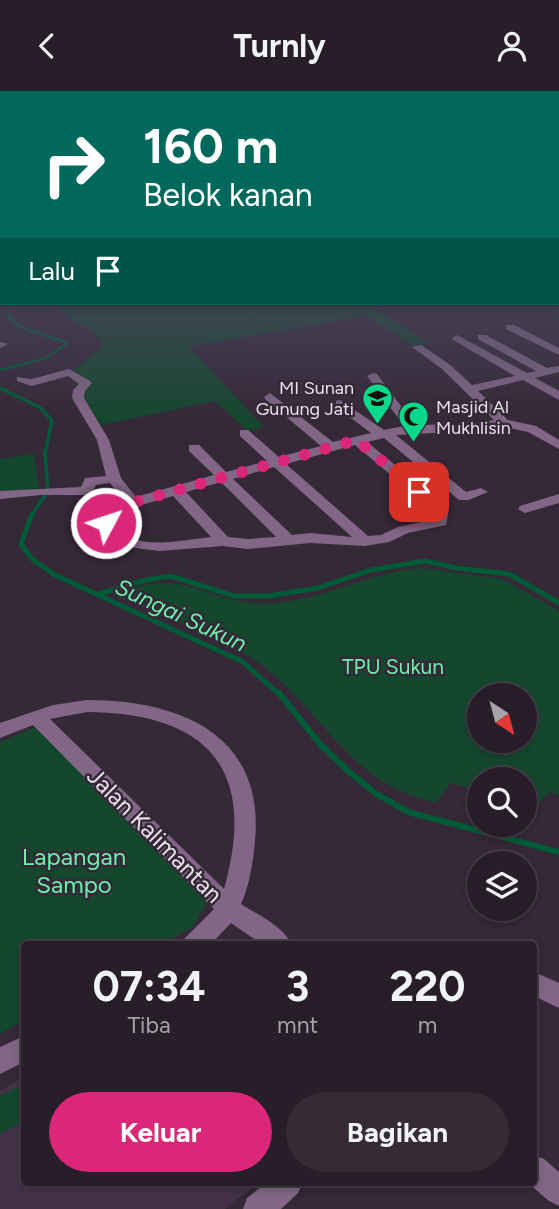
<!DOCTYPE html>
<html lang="id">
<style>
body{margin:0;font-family:Figtree,sans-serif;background:#342b35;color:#f1f3f6;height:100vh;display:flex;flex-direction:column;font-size:26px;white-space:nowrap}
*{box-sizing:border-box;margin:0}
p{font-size:23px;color:#a5a2a8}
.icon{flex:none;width:38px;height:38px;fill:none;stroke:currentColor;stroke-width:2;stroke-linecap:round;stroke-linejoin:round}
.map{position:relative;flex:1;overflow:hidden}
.drawer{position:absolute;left:21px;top:850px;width:516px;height:245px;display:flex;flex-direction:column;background:#281e29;border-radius:7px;box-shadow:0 4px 10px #0003,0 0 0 2px #443c46}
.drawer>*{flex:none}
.banner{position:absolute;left:0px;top:0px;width:560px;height:214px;box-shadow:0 4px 10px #0003,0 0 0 2px #443c46;background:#00695c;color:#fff;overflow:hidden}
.needle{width:46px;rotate:144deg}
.fabs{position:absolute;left:467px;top:592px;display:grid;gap:14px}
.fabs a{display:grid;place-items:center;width:70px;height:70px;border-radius:50%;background:#281e29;box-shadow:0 4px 10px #0003,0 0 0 2px #443c46;font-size:35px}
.pin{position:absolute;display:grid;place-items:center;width:60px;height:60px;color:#fff;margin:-30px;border-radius:14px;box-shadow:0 4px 10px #0006}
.me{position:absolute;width:77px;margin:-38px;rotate:50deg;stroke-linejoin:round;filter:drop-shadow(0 0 5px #0008)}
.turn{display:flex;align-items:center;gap:24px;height:147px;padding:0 28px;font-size:32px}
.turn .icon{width:91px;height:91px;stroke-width:2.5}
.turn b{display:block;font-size:49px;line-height:60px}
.then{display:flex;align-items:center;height:66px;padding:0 28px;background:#0003;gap:14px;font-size:26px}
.eta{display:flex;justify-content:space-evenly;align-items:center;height:119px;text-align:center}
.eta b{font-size:42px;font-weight:700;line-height:49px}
.button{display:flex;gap:14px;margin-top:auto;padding:14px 28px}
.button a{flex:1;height:80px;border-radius:42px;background:#db2777;color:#fff;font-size:28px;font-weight:700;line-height:80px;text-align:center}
.button a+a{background:#342b35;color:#f1f3f6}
header{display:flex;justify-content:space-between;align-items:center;height:91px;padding:0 28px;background:#281e29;font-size:32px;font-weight:700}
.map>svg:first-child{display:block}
</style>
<header><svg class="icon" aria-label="back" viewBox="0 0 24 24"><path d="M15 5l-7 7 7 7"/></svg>Turnly<svg class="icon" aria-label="person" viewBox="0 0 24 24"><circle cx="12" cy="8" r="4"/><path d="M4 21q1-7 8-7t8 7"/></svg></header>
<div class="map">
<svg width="559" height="1118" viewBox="0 0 559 1118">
<rect width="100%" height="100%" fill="#352837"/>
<!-- built -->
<path fill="#443347" d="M24,986V1092H258L225,1118H0V1000Z"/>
<!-- green -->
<g fill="#15472f" fill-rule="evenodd">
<path d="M55,212H367L428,252L414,255L365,225L189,256L264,336L248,340L215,310L101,334L70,283L102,255L98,244L68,227Z"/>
<path d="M34,363L39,398L0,402V368Z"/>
<path d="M420,477L502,488L559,520V704L549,701L537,714L525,711V688H480L479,700L450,692L436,712C417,707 399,701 382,690C335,660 307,608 263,575C219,543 163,527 113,504C119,500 129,498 138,496C186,483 206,508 252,512C310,517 364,482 420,477ZM480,604H525V649H480Z"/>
<path d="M36,636L208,809L193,836L160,854H24V929L0,943V651Z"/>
<path d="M18,996L24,1013V1030L0,1043V1005Z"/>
</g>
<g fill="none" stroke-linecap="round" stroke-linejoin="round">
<!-- stream-far3 -->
<path stroke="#005c38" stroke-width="2.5" d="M0,212L11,217L9,226L20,236L68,252L46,267L0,279"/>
<!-- stream-far2 -->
<path stroke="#005c38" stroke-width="3.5" d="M0,297L41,317L52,330L45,362L48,400L31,425"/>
<!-- stream-far1 -->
<g stroke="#005c38" stroke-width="5">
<path d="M32,423L21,453L32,468L55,484L243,571L280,604"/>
<path d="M99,503L146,489L171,485L234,505H268L318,497L371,479L425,470L456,477L509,483L559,512"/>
</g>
<!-- stream -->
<path stroke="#005c38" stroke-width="6" d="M279,602L320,653L348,680L375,702L408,721L559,761"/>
<!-- minor -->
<g fill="#816785" fill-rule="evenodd">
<path d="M442,212H453L448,215Z"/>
<path d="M506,234H514L559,257V264L506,238Z"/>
<path d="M457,244L527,282L536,280L478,248V244H486L547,277L559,275V281L535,287L559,300V309L523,289L478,300L508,329L536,335L559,349V358L528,341L500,335L470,340L396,344L466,401L481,397L488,401L469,409H459L384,347L367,351L439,410L448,424L446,434L408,442L389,451L365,455L310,452L248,458L223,455L159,460L121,455L107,445L99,432L103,419L124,410L110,392L96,394L92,403L87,404H41L0,408V400L81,396L85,387L106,385L97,349L72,307L73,299L79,293L68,285L32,295L17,290V286L32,288L69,278L90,290L92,292L85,300L84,307L109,349L121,387L136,406L214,384L189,360V354H199L226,381L267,370L240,345V339H248L279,366L321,355L266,309L264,306L270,302L333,351L371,342L336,316V310L340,309L384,339L404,335L367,285L373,282L377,283L415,334L470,333L494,329L441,277L412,256L421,254L449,273L472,294L515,285L453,249L452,247ZM355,354L429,416L434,428L398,436L381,444L368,445L286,373ZM274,376L352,446L310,442L292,444L233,388ZM221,391L276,446L248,448L228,446L186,401ZM173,405L211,446C182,449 131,462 113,432L116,421Z"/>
<path d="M0,251L6,252L7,254L0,257Z"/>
<path d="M559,403V412L525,422L518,418L520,415Z"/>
<path d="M87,609C178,609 265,642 255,750C253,771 250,793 241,813C258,824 283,835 292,854H263L231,832L210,854H181L185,847L214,818L33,634L0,647V632L53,614ZM87,621C208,622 258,678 224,798L50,628Z"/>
<path d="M534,881L559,892V917L534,905Z"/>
<path d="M24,945V971L0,983V956Z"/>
<path d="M534,1064L544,1068L559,1081V1115L549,1110L528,1092H534Z"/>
<path d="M266,1092H303L298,1102L281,1118H243L247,1107Z"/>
</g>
</g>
<!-- sky -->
<linearGradient id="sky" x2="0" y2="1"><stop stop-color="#1d161e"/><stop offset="0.52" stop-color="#4b485e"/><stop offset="1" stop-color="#4b485e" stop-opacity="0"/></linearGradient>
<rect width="559" height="330" fill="url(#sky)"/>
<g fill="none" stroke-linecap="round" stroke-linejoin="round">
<!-- route -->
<path stroke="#db2777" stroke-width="12" stroke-dasharray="0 21.6" d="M106,432L110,419L117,416L357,349L419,401"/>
</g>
<!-- icons -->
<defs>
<symbol id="school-pin" viewBox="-11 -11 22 30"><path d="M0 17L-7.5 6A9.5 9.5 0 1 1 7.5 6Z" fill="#08d98b" stroke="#352837"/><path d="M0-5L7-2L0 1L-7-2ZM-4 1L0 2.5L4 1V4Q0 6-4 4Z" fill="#111"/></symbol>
<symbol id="mosque-pin" viewBox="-11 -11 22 30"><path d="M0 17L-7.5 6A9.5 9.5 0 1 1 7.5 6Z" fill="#08d98b" stroke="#352837"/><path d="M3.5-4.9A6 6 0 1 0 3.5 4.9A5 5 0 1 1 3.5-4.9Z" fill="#111"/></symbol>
</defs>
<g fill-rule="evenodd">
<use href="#school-pin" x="360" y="290" width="35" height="47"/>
<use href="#mosque-pin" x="396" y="308" width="35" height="47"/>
</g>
<g text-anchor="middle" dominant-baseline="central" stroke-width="5" stroke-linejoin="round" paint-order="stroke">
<!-- far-poi labels -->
<g font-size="18" fill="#e9e0ea" stroke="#352837" text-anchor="end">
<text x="354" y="297">MI Sunan<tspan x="354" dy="21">Gunung Jati</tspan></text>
<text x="436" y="316" text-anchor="start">Masjid Al<tspan x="436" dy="21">Mukhlisin</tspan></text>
</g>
<!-- park labels -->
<g font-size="21" fill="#6cf0ac" stroke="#352837">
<text x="393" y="575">TPU Sukun</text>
</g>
<!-- water labels -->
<g font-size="23" font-style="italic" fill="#6df1ad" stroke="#352837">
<text transform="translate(181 524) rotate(25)">Sungai Sukun</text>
</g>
<!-- near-street labels -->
<g font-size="24" fill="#e9e0ea" stroke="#352837">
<text transform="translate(155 744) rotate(45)">Jalan Kalimantan</text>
</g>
<!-- near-park labels -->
<g font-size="24" fill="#6cf0ac" stroke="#352837">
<text x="74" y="765">Lapangan<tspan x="74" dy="28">Sampo</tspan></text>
</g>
</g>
</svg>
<div class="fabs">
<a><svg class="needle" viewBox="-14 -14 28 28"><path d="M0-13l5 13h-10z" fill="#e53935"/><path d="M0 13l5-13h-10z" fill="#a5a2a8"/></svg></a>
<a><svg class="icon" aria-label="search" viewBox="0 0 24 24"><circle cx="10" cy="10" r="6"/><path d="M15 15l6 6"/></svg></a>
<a><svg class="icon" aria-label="layers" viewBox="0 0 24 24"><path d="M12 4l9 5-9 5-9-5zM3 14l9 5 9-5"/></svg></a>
</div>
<div class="pin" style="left:419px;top:401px;background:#d93025"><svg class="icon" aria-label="arrive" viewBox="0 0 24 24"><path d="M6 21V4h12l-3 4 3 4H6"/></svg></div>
<svg class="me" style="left:106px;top:432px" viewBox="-20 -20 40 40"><circle r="17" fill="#db2777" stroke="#fff" stroke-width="3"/><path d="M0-11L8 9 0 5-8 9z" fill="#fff"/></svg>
<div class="banner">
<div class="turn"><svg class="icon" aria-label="right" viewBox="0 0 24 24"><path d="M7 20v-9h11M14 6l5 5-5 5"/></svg><div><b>160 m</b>Belok kanan</div></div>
<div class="then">Lalu<svg class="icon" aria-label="arrive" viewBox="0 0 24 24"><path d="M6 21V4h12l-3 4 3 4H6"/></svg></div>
</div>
<section class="drawer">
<div class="eta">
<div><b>07:34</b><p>Tiba</p></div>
<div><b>3</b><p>mnt</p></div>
<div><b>220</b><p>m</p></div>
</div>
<div class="button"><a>Keluar</a><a>Bagikan</a></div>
</section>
</div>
